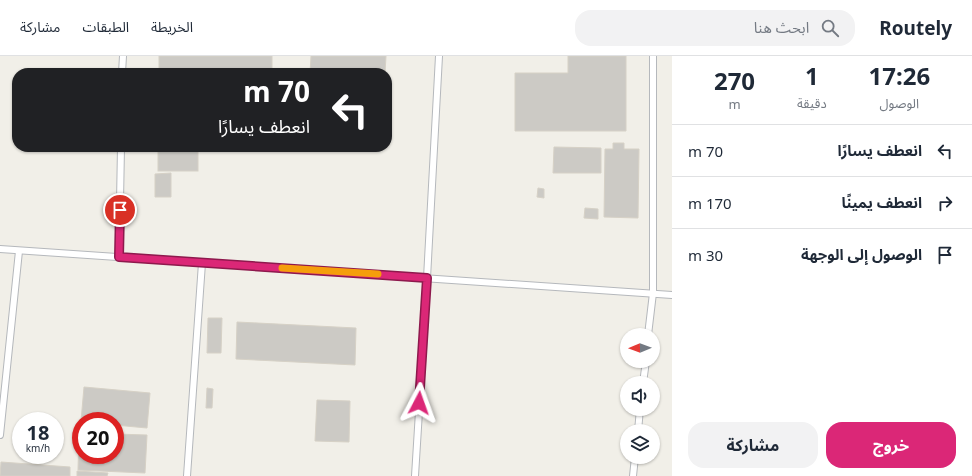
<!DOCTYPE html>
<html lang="ar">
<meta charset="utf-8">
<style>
body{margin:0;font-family:"Noto Sans","Noto Sans Arabic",sans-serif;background:#f2f2f3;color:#1f2937;direction:rtl;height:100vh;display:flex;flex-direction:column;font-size:15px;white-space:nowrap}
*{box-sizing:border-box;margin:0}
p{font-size:13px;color:#747a83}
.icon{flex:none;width:22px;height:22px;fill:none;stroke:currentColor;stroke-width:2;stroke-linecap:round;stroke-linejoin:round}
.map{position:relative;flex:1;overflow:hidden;direction:ltr}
.drawer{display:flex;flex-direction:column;background:#fff;width:300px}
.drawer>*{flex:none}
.guide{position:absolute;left:12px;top:12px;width:380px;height:84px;border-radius:16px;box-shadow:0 1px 3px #0004;direction:rtl;background:#202124;color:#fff;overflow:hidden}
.needle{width:26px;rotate:269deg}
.controls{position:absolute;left:620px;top:272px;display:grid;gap:8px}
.controls a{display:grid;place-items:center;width:40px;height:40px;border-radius:50%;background:#fff;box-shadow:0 1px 3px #0004;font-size:20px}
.speed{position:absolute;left:12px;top:356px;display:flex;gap:8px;font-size:20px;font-weight:700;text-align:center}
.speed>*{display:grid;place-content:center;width:52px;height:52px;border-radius:50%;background:#fff;box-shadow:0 1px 3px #0004;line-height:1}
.speed small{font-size:10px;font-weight:400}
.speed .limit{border:6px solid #d22;background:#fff;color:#111}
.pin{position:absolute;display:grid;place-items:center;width:34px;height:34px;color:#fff;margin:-17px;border:2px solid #fff;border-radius:50%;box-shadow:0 1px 4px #0007}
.me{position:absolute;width:44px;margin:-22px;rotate:4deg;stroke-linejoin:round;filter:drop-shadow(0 0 3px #0008)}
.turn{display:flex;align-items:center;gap:14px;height:84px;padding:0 16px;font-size:18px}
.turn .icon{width:52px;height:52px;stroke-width:2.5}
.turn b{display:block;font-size:28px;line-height:34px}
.eta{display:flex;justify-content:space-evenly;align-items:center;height:68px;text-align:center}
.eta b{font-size:24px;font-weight:700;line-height:28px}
.action{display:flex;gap:8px;margin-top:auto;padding:8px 16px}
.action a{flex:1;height:46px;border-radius:16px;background:#db2777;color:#fff;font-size:16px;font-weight:700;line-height:46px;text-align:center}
.action a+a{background:#f2f2f3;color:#1f2937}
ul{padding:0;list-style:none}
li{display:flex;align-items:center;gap:12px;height:52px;padding:0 16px;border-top:1px solid #e0e1e3}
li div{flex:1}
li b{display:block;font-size:15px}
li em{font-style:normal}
header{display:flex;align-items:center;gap:24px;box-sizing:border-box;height:56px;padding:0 20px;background:#fff;border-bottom:1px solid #e0e1e3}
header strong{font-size:19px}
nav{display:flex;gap:22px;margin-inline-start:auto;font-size:14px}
.search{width:280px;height:36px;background:#f2f2f3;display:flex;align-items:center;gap:10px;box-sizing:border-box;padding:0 14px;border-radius:16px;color:#747a83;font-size:15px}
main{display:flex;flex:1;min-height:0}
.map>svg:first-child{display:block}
</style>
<header>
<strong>Routely</strong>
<div class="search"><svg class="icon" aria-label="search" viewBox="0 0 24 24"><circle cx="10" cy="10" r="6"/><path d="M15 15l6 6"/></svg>ابحث هنا</div>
<nav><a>الخريطة</a><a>الطبقات</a><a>مشاركة</a></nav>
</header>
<main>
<section class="drawer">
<div class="eta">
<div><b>17:26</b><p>الوصول</p></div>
<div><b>1</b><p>دقيقة</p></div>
<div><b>270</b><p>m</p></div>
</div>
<ul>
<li><svg class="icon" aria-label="left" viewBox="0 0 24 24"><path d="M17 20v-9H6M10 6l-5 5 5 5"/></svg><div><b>انعطف يسارًا</b></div><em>70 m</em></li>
<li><svg class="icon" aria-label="right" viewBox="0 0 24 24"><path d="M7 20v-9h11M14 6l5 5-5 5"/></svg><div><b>انعطف يمينًا</b></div><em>170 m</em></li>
<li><svg class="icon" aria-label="arrive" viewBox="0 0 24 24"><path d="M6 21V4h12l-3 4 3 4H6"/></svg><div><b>الوصول إلى الوجهة</b></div><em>30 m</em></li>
</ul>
<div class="action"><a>خروج</a><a>مشاركة</a></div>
</section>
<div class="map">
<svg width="672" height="420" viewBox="0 0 672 420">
<rect width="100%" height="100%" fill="#f1efe8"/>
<!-- building -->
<g fill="#cccac5" stroke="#d6d1c6">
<rect x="159" y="0" width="113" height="17"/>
<path d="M311,0H386L385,17H310Z"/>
<path d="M568,0H626V75H515V17H568Z"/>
<path d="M613,87H624V93H639L638,162L604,161L605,93H613Z"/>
<rect x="158" y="91" width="40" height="24"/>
<path d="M554,91L601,92V117H553Z"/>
<path d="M171,117V141H155V118Z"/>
<path d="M538,132L544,133V142L537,141Z"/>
<path d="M585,152L598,153V163L584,162Z"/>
<path d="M208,262H222L221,297H207Z"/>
<path d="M237,266L356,272L355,309L236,303Z"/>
<path d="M84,331L150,337L147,372L115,369V365H81Z"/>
<path d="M207,332L213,333L212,352H206Z"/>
<path d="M317,344L350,345L349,386L315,385Z"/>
<path d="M79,376H81V399H115V378L147,379L145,417L78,414Z"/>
<path d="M1,406L70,411V420H0Z"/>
<path d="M77,415L108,417L107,420H77Z"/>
</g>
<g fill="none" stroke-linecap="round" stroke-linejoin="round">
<defs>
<g id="service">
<path d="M122,17L123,0"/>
<path d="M0,193L672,239"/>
<path d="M119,201L121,91"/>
<path d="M648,279L653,237V0"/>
<path d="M643,327L646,305"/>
<path d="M638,375L640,353"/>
<path d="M0,379L19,195"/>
<path d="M187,420L202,207"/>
<path d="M415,420L425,259L439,0"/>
<path d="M633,420L635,401"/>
</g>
</defs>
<!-- service casing -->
<use href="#service" stroke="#b5b8bc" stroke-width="8"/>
<!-- service -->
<use href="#service" stroke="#fff" stroke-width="6"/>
</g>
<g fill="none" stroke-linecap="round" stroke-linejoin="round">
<defs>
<path id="route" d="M120,154L119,201L427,222L419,347"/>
</defs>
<!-- route casing -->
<use href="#route" stroke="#8e194d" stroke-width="10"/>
<!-- route -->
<use href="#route" stroke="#db2777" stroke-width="7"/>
<!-- slow -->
<path stroke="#f59e0b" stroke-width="7" d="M282,212L378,218"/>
</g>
</svg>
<div class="controls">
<a><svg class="needle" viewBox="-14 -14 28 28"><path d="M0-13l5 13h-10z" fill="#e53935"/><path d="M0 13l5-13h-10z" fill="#747a83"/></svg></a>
<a><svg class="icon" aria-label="sound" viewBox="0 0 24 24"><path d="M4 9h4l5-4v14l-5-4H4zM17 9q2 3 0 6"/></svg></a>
<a><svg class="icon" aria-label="layers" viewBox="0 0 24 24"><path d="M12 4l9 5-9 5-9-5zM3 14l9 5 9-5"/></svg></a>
</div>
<div class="speed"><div>18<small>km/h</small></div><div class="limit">20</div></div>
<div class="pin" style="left:120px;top:154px;background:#d93025"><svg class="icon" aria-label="arrive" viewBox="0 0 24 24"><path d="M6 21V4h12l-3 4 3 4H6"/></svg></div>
<svg class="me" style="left:419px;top:347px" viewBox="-20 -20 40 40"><path d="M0-17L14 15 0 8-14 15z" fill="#db2777" stroke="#fff" stroke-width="4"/></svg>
<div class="guide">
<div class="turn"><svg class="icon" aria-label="left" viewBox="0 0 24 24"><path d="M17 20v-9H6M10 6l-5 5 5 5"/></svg><div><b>70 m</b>انعطف يسارًا</div></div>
</div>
</div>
</main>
